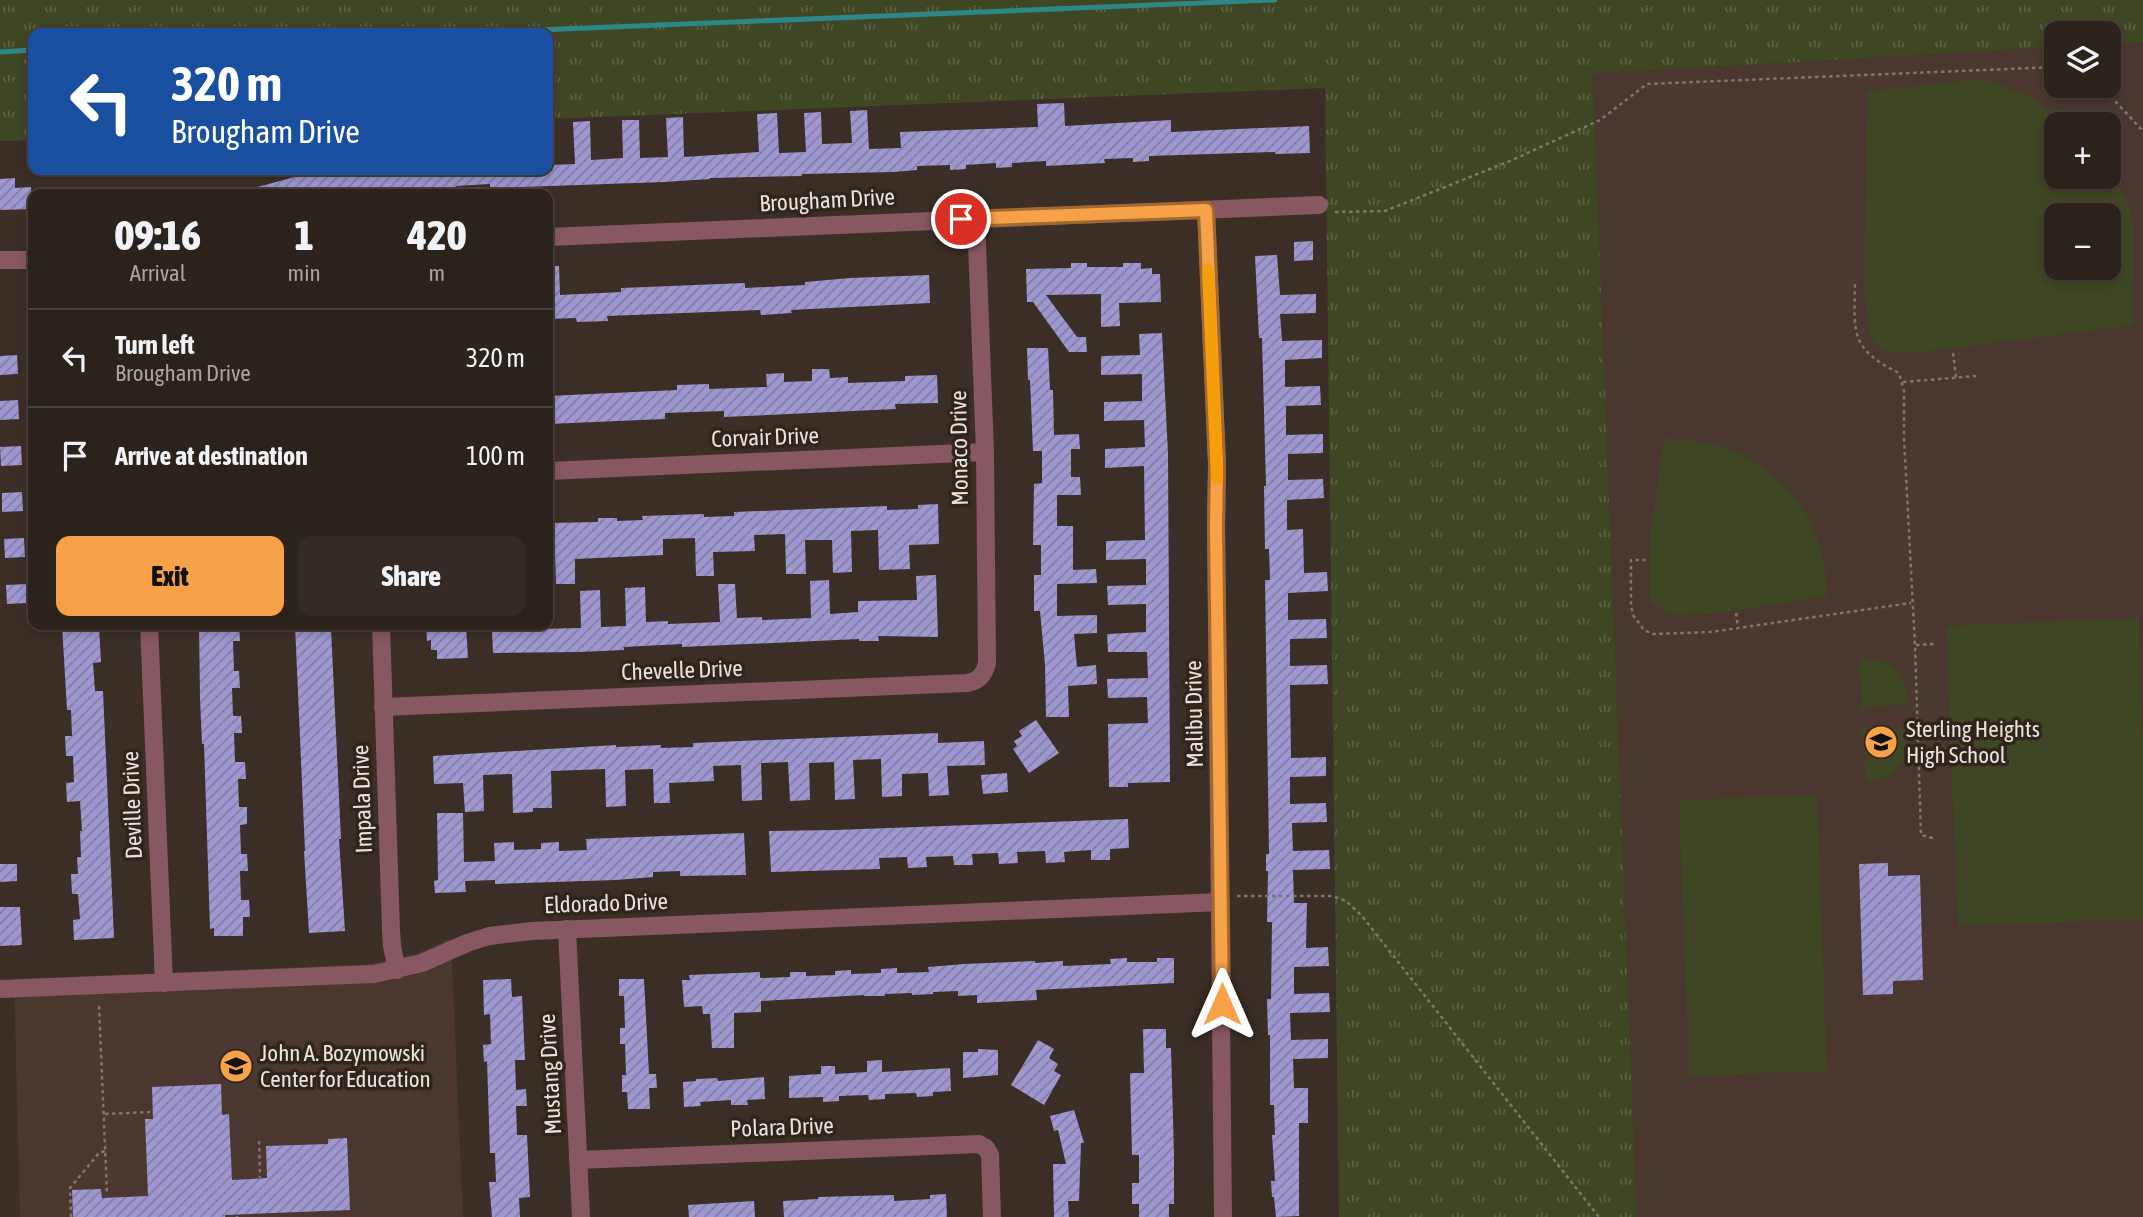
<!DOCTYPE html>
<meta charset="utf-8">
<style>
body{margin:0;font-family:"Asap Condensed",sans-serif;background:#342a25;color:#f1f3f6;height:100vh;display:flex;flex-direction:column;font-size:26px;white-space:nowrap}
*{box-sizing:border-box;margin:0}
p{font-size:23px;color:#a6a4a3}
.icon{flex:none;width:38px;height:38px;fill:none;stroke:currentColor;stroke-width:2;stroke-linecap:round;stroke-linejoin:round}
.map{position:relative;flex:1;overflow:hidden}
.side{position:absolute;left:28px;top:189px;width:525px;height:441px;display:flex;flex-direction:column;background:#2c221c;border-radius:14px;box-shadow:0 4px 10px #0003,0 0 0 2px #483f3b}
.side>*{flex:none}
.guide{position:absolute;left:28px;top:28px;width:525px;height:147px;border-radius:14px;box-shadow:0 4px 10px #0003,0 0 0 2px #483f3b;background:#1a4fa0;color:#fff;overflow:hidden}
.fabs{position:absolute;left:2044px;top:21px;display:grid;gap:14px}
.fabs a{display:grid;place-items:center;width:77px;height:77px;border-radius:14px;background:#2c221c;box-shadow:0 4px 10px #0003,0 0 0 2px #483f3b;font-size:35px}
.pin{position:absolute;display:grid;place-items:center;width:60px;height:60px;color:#fff;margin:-30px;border:4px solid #fff;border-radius:50%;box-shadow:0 2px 7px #0007}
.me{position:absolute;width:77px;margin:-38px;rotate:0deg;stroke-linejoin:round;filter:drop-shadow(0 0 5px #0008)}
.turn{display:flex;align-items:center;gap:24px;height:147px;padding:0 28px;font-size:32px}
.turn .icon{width:91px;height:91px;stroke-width:2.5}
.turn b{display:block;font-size:49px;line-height:60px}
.eta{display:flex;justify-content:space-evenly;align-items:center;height:119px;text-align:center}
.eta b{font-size:42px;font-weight:800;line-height:49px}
.cta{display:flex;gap:14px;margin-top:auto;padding:14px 28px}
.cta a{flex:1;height:80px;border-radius:14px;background:#f7a248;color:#111;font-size:28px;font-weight:800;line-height:80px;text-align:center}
.cta a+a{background:#342a25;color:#f1f3f6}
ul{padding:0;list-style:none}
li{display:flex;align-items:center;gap:21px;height:98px;padding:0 28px;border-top:2px solid #483f3b}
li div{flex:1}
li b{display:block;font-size:26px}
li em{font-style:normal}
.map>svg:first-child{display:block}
</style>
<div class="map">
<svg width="2143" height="1217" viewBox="0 0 2143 1217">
<defs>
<pattern id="grass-tufts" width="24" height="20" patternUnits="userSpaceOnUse" patternTransform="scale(1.75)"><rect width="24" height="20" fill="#3f4623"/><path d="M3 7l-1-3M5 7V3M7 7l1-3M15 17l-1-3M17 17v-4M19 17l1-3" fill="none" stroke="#5b6042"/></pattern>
<pattern id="building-hatch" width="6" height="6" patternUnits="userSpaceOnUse" patternTransform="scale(1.75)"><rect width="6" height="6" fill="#9e97d0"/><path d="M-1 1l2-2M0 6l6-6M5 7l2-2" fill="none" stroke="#847ea5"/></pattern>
</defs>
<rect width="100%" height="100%" fill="#3b2e26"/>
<!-- education -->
<g fill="#4a3730" fill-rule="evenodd">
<path d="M2143,42V1217H1637L1593,74L2056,47V86H2109V44ZM2056,124H2109V177H2056ZM2056,215H2109V268H2056Z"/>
<path d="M451,938L463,1217H20L14,979L370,964L415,954Z"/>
</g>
<!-- grass -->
<path fill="url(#grass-tufts)" d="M0,0H2143V42L2109,44V33H2056V47L1593,74L1637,1217H1339L1325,88L548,119V33H33V140L0,141Z"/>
<!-- garden -->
<g fill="#3f4623" fill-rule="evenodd">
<path d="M1981,79C2014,88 2042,101 2068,124H2056V177H2109V168L2110,169L2130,207L2133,224V325L1932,351H1882L1870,337L1864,293L1867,91ZM2056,215H2109V268H2056Z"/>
<path d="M1664,438C1687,440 1711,442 1733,451C1794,477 1827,531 1827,596L1713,614L1667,615L1650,600V536Z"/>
<path d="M2138,618L2143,744V919L1958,926L1946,626Z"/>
<path d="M1860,658C1891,659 1907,672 1908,705L1867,706L1861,712L1856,708L1862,702Z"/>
<path d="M1862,725L1867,731L1906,729C1906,736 1908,745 1906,753C1903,771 1882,781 1866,782L1863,736L1857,730Z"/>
<path d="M1817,795L1827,1071L1689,1076L1679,800Z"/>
</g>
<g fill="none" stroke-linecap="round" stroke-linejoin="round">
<!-- stream -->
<g stroke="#2d8789" stroke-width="5">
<path d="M464,33L1275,0"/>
<path d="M0,52L33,50"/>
</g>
</g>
<!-- building -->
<g fill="url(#building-hatch)">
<path d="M1064,103L1065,126L1171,120V132L1309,126L1310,153L1275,154V152L1149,156V161L1133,162V158L1104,159L1105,163L1046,166V161L1012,163V167L996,168V163L966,165V169L950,170V165L917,166V170L894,172L802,174V176L710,178V179L664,182L490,188V184L456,186V190L441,191V189L388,192V194H247V190L309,173L391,170H548V165L575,164L573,122L590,121L591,160L623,158L622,120H639L640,158L668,157L666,118L683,117L684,157L759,152L757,114L777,113L779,153L806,152L804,113L821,112L822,144L852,143L850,111L867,110L869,149L901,148L900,132L1038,127L1037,104Z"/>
<path d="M15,178V188L31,187L32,209L0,210V179Z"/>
<path d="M1313,241V260L1294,261V242Z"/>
<path d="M1277,255L1280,295L1316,294V313L1280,314L1282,341L1322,340V358L1285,360V387L1320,386L1321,405L1286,406V435L1323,434V453L1288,454V480L1323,479L1324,498L1287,500V530L1303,529L1304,573L1327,572L1328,591L1288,593V620L1326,619L1327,638L1290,639V666L1327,665L1328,684L1290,685L1291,758L1326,757V776L1290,777V804L1326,803L1327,822L1292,823L1293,851L1329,850L1330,869L1293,870L1294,903H1307L1306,948L1328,947L1329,966L1294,967V994L1329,993L1330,1012L1290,1013L1291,1040L1328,1039V1058L1293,1059L1294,1088H1308V1123H1299V1216L1276,1217L1274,1197H1272L1271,1181H1275L1272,1135H1275L1274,1105H1270V1035H1268L1267,999H1271L1272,922H1267L1268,871H1266V854H1269L1265,580H1270L1269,549H1265L1264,486H1266L1262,338H1259L1255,256Z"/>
<path d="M1071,263H1087V267H1123V263H1141V269L1152,268V274H1160L1161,302L1119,303L1120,326L1101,327V294L1046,295L1077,337H1086L1087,352H1069L1033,302H1027L1026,269L1071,268Z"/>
<path d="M548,266H559L560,295L621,292V288L745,283V288L805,285V282L850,278L929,275L930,303L791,310L792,313L761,315L760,310L607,316L608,321L577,322L576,318L548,319Z"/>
<path d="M1162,333L1168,454L1170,782L1128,783V787H1109L1108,724L1148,723L1147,697L1108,698L1107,679L1148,678L1147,652H1108L1107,634L1146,632V604L1108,605L1107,586L1146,585V559L1106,560V541L1145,540L1144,466L1105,468V449L1145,447L1144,420L1104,421V402L1142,401V374L1101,375V356L1140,355L1139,334Z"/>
<path d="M1027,348H1048L1050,390H1053L1054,435L1079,434L1080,449H1071V477H1080L1081,495H1057V526H1073V570L1096,569L1097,583L1057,584V616L1097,615V633L1074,634L1077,667L1096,665L1097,684L1068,686L1069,717H1046L1045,665L1040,611H1034V575H1041V545H1033L1034,484L1042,483V451H1033L1030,380H1028Z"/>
<path d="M17,355L18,374L0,375V356Z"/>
<path d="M812,369H829L830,378L848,377V383L905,381V376L937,375L938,403L895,404L896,409L724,417V411L665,413V419L548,424V396L677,390V385L709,384V389L767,387L766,374L784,373V382L812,381Z"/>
<path d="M18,400L19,419L0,420V401Z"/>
<path d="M21,446L22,465L1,466L0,447Z"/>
<path d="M22,492L23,511L2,512V493Z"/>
<path d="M938,504L939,544L909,545L910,569L879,570L878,530L851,531L852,572L833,573L832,540H805L806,574H786L785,534L754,535L755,551L713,552L714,576H696L695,538L663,539V555L575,559V584H556L555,552H553V543H548V523L598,522V518H617V521L643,520L642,516L704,514V517L734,516V512L887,506V510L918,509V505Z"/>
<path d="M24,538L25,557L5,558L4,539Z"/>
<path d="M936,575L938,637L878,636L879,641H859V639L682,647V644L624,647V650L579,652L493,653L492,630L581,628L580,591L600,590L601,627L626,626L625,588L645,587L646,622L668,621V624L720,622L718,584H735L737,618L762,617V620L811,618L810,581L829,580L830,614L858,612V601L917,600L916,576Z"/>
<path d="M27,584V603L7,604L6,585Z"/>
<path d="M62,625H99L101,662L93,663L95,691H103L114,938L74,940L73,920L80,919L78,894H72L71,874H78L77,857H81L80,831H82L80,801L67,802L66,783L74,782L73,756H66L65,736H72L71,710H67Z"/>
<path d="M199,625H239L240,641H233L234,671H239L240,688H232L233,716H241L242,733H234L235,762H245L246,779H238L239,807H247V824L240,825L241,854H247L248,871H240L241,900H249L250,917H243V936H214V928L210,929L204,744H202L200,699Z"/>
<path d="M295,625H324V628H331L341,839H339L345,931L309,933L304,851H305Z"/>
<path d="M426,625H466L468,658L437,659V650H431V640L427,641Z"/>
<path d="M1036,720L1059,753L1029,773L1013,749L1017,746L1014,741L1022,736L1019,731Z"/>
<path d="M938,733V743L984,741L985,765L947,766L949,795L929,796L928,773L902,774V796L882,797L881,759L853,760L855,799L835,800L834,762L809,763L810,800L790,801L788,762L761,763L762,800L742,801L741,765L713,766L714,781L669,783L670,803H654L653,769L625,770L626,806L606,807L605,769L551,771L552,808H533V812L513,813L512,774L483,775L484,811L465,812L463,783L434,784L433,756L616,745V747L661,745V748L693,747V743Z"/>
<path d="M1007,773L1008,792L983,794L981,775Z"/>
<path d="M437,813H463L464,862L495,861L494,843L514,842V850L541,849V843L559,842V851L587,850L586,839L744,833L746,875L680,876V871L653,872V877L616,880L495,884V880L465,881L466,892L435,893L434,881L438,880Z"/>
<path d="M1128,819L1129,848L1110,849V860H1091V850L1064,852L1065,862L1046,863L1045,851L1017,852L1018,863L999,864L998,853L972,854L973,865H954L953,856L926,857L927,867L908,868L907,857L879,858L880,869L771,872L769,831L835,830Z"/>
<path d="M1888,863V876L1920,875L1923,980L1893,981V994L1863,995L1859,864Z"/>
<path d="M0,864H17V881L0,882Z"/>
<path d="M0,907H20L22,945L0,946Z"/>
<path d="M1127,958V962H1157V958H1174V983L1036,990L1037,1000L977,1003V995L958,996V991L933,992V994L912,995V993L885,994V996H864V995L761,1001V1012L734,1013V1048H712L710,1014H703L702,1006L684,1007L682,980H690L689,975L760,972V978L790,977V972H806V976L835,975V971L851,970V974L881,973V969L897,968V973L929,972L928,967L964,964L1035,961V963L1063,961V966L1111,964L1110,959Z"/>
<path d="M511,979L512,997L522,996L525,1060H515L516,1090L526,1089L527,1106H516L517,1135H527L530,1197L519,1198L520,1217H492L489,1182H496L495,1153H490L487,1061L484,1062L483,1045L491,1044L490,1014L484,1015L483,980Z"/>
<path d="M619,979H644L649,1074H656L657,1088H649L650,1109H628L627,1092H622V1075H626L625,1044H620V1028H625L624,996H619Z"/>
<path d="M1143,1029H1166V1048H1171L1174,1155V1204H1169V1217H1139V1204H1132V1183H1139V1155H1132L1130,1073H1144Z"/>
<path d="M1038,1040L1054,1049L1049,1058L1058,1064L1054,1071L1061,1075L1044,1105L1011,1085Z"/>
<path d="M978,1049L998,1050V1075L963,1078V1052H978Z"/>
<path d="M882,1060V1072L950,1068L951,1091L933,1092V1096L917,1097L916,1093L885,1094V1099L869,1100L868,1095L839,1096V1101L823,1102V1097L789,1098V1076L821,1074V1066H835V1074L867,1072V1061Z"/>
<path d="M764,1077L765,1099L747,1100L748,1105H731V1100L700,1102L701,1106L684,1107L683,1082L696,1081V1079L717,1078L718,1081Z"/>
<path d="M221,1084L222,1115L229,1114L232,1180L267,1178L266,1146L328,1144V1139L347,1138L350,1210L225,1215V1217H73L72,1190L101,1189L102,1198L148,1196L145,1119H153L152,1087Z"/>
<path d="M1074,1110L1084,1143H1081L1079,1201H1068L1069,1217H1054L1053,1164H1066L1058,1130L1054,1131L1050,1116Z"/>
<path d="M946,1194L947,1217H784L783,1201L818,1199V1197L894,1195V1201L930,1199V1195Z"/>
<path d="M754,1201L755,1217H689L688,1205Z"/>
</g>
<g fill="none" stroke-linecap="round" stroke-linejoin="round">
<!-- path -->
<g stroke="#80756e" stroke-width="2.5" stroke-dasharray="3.5 3.5" stroke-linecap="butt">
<path d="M2101,86L2143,131"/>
<path d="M1335,212L1385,211L1510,161L1600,120L1647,84L2056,67"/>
<path d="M1855,284C1854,333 1850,349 1899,373L1904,391V438L1915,645L1921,835L1936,839"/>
<path d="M1953,353L1956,377"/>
<path d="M1903,382L1976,376"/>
<path d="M1646,560H1631V605L1633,615L1644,630L1653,634L1711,632L1911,603"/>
<path d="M1736,613L1738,627"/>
<path d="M1916,645L1934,644"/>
<path d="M1237,896H1332L1346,901L1362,916L1599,1217"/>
<path d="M99,1006L107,1193"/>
<path d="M105,1114L150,1112"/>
<path d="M259,1141L260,1178"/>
<path d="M237,1216V1217"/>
<path d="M71,1217L70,1188L99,1153L105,1151"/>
</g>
<!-- minor -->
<g stroke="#875762" stroke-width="18">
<path d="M1206,210L1217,464L1216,528L1223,1217"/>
<path d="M548,237L1319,205"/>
<path d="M0,260H33"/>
<path d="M548,471L985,452"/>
<path d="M149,625L164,983"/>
<path d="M381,625L391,930L392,946L397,970"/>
<path d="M383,707L967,683C979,681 984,675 987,663L985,452L976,218"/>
<path d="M567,929L581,1217"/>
<path d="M0,989L374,974L422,963L467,943L489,936L532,931L1221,902"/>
<path d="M578,1160L979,1144L986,1148L990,1155L992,1217"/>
</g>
</g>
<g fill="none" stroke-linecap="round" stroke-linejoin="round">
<defs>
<path id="route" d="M961,219L1206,210L1217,464L1216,528L1222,1004"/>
</defs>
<!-- route casing -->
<use href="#route" stroke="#a1692f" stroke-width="18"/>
<!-- route -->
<use href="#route" stroke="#f7a248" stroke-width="12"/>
<!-- slow -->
<path stroke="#f59e0b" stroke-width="12" d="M1208,270L1217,478"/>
</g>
<!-- icons -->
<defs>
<symbol id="school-disc" viewBox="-11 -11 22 22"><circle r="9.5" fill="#f7a248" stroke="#30251c"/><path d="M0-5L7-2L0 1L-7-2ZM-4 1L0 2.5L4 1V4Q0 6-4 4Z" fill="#111"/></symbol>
</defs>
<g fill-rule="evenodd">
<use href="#school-disc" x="1862" y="723" width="38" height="38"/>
<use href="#school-disc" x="217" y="1047" width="38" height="38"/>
</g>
<g text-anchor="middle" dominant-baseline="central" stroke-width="7" stroke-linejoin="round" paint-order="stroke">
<!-- street labels -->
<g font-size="23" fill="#eae2dc" stroke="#30251c">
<text transform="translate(827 200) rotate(-3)">Brougham Drive</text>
<text transform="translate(765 437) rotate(-2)">Corvair Drive</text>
<text transform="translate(959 448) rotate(-91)">Monaco Drive</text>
<text transform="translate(682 670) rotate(-2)">Chevelle Drive</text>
<text transform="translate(1194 714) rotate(-91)">Malibu Drive</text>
<text transform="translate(362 799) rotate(-92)">Impala Drive</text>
<text transform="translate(132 805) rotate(-92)">Deville Drive</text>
<text transform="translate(606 903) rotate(-2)">Eldorado Drive</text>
<text transform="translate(550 1074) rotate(-93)">Mustang Drive</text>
<text transform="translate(782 1127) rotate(-2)">Polara Drive</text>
</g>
<!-- poi labels -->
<g font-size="23" fill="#eae2dc" stroke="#30251c" text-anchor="start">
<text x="1906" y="729">Sterling Heights<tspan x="1906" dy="26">High School</tspan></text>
<text x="260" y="1053">John A. Bozymowski<tspan x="260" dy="26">Center for Education</tspan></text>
</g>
</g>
</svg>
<div class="fabs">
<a><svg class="icon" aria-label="layers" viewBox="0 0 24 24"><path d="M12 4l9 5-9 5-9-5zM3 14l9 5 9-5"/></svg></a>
<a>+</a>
<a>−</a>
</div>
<div class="pin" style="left:961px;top:219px;background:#d93025"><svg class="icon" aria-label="arrive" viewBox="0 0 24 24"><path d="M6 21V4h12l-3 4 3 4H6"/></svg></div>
<svg class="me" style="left:1222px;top:1004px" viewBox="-20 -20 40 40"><path d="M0-17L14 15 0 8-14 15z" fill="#f7a248" stroke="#fff" stroke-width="4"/></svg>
<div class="guide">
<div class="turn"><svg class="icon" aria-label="left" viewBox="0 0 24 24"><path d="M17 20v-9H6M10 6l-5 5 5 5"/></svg><div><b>320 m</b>Brougham Drive</div></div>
</div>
<section class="side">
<div class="eta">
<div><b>09:16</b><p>Arrival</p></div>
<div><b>1</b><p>min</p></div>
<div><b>420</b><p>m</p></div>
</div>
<ul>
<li><svg class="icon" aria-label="left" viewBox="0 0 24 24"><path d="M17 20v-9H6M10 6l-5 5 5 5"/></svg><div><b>Turn left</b><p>Brougham Drive</p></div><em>320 m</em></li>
<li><svg class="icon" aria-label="arrive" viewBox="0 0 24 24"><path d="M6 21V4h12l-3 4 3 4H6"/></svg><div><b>Arrive at destination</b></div><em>100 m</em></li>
</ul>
<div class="cta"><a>Exit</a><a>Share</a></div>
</section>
</div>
